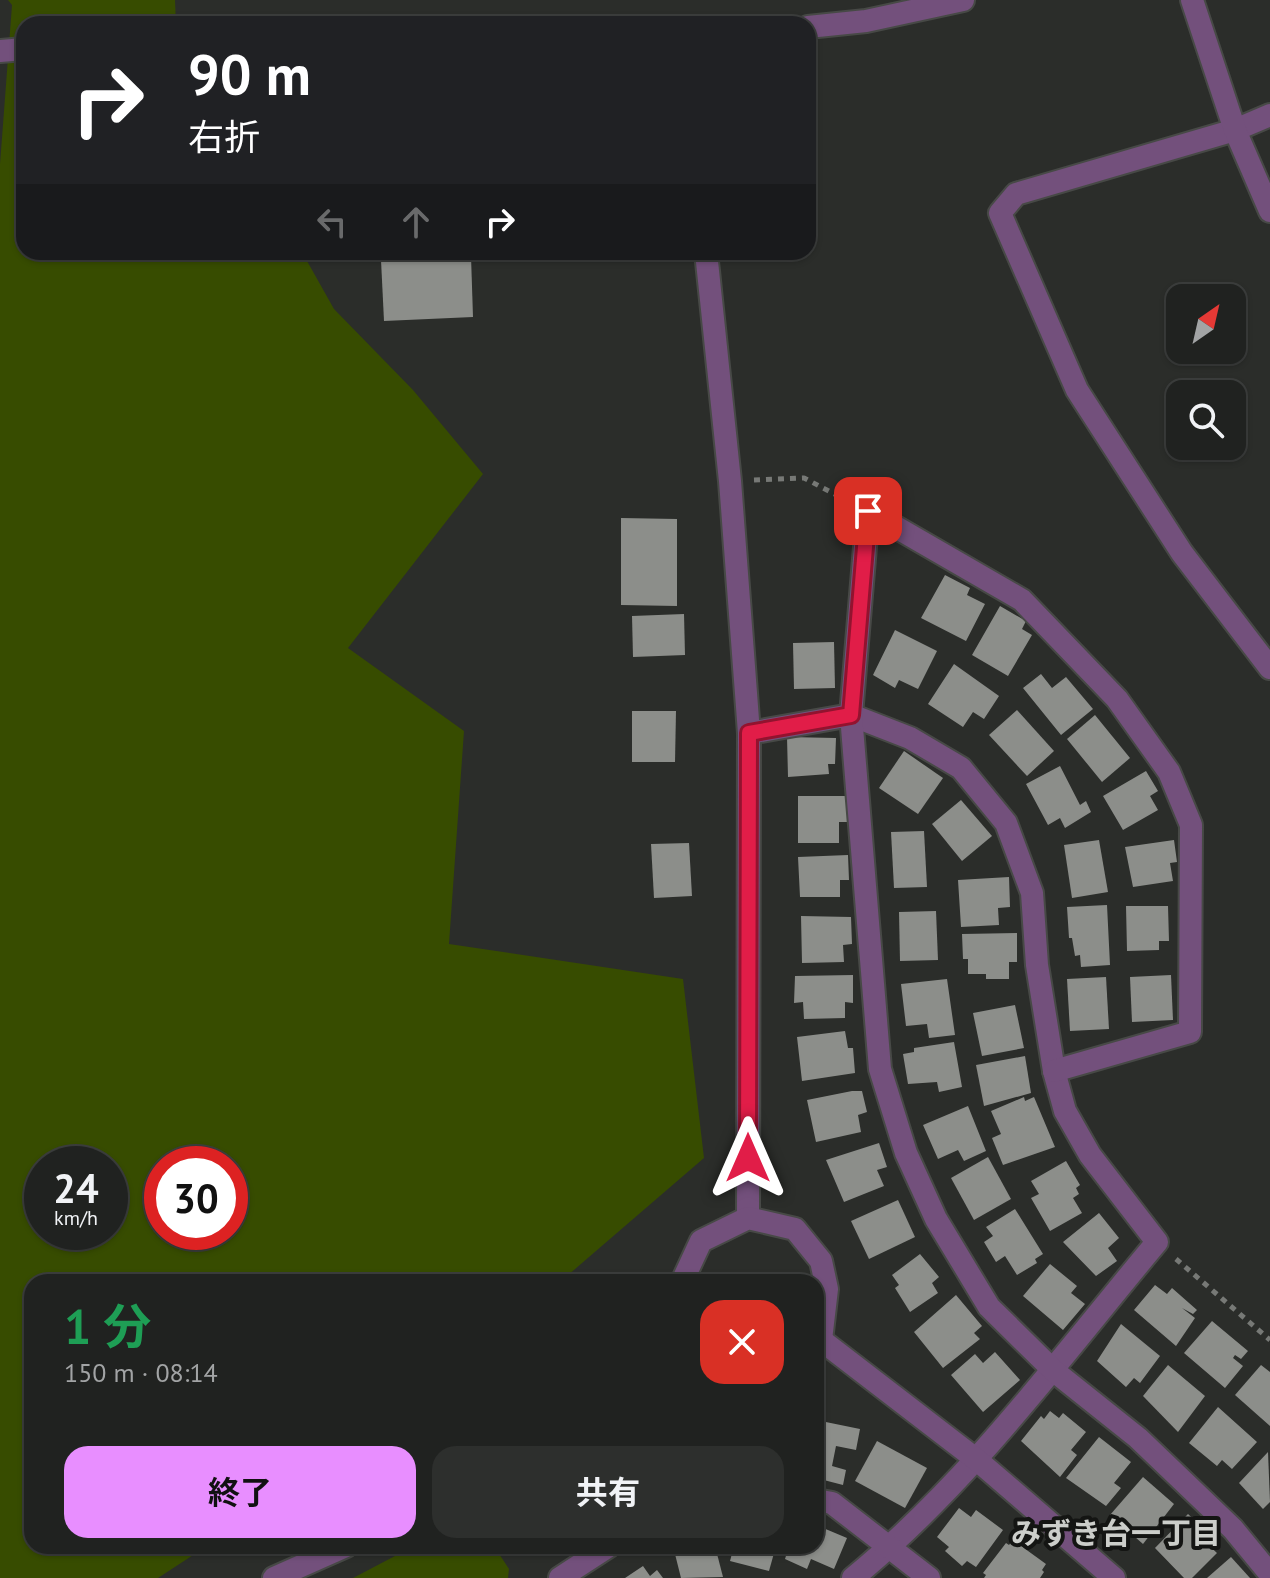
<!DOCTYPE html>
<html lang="ja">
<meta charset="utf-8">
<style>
body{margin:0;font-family:"PT Sans","Noto Sans JP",sans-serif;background:#2d2f2d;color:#f1f3f6;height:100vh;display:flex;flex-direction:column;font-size:30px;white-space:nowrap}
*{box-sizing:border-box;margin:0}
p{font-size:26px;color:#a2a4a5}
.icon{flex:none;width:44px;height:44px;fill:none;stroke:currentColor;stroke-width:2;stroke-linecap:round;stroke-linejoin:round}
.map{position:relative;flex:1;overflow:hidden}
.panel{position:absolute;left:24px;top:1274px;width:800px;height:280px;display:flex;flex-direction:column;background:#202220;border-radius:24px;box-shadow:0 2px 6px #0004,0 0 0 2px #3d3f3e}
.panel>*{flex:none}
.banner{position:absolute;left:16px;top:16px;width:800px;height:244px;border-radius:24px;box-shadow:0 2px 6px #0004,0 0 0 2px #3d3f3e;background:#202124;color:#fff;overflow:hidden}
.needle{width:52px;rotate:34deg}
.tools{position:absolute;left:1166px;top:284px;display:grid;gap:16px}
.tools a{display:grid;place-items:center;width:80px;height:80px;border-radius:16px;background:#202220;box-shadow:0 2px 6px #0004,0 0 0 2px #3d3f3e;font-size:40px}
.speed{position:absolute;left:24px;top:1146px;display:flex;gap:16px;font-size:40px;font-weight:700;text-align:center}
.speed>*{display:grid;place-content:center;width:104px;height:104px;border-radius:50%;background:#202220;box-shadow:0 2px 6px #0004,0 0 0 2px #3d3f3e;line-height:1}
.speed small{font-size:20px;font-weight:400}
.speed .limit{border:12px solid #d22;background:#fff;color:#111}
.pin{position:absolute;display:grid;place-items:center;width:68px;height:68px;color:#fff;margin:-34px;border-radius:16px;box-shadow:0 4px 12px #0006}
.me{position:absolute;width:88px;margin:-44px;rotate:0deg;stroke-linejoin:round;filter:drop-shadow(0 0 6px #0008)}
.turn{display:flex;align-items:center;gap:28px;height:168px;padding:0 40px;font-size:36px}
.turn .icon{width:104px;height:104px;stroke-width:2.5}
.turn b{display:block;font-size:56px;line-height:68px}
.lanes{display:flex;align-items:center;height:76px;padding:0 40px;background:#0003;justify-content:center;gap:40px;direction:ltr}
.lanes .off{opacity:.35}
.round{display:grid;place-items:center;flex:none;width:84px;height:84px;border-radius:24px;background:#2d2f2d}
.headline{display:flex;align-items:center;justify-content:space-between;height:136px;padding:0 40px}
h1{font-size:48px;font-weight:700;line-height:60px;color:#1e9e55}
.primary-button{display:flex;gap:16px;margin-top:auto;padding:16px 40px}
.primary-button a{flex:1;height:92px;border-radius:24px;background:#e88eff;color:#111;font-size:32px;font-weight:700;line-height:92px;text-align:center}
.primary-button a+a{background:#2d2f2d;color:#f1f3f6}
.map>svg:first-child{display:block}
</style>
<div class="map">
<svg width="1270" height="1578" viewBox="0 0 1270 1578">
<rect width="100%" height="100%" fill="#2b2d2a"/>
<!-- green -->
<g fill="#374c00" fill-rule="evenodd">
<path d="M8,0H175L176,24H24V252H302L334,309L413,390L483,474L348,648L464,731L449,944L683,979L704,1158L560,1282H32V1546H207L158,1578H0V164L12,5ZM42,1164H110V1232H42ZM162,1164H230V1232H162Z"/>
<path d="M414,1546H494L509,1569L508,1578H353Z"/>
</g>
<!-- building -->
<g fill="#8c8e8a">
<path d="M410,252L471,256L473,317L384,321L381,260Z"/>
<path d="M621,518L677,519V606L621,605Z"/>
<path d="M945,575L970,588L967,595L985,604L966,641L921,618Z"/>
<path d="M1000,606L1026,621L1022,629L1032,635L1008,676L972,655Z"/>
<path d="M684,614L685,655L633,657L632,616Z"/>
<path d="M895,630L937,651L918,689L899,680L895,688L873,675Z"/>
<path d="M834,642L835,688L794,689L793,643Z"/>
<path d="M954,664L999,696L984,719L973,712L963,727L928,704Z"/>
<path d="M1041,674L1052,688L1066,677L1093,709L1061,735L1023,688Z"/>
<path d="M1017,710L1054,751L1027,776L989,735Z"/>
<path d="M632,711H676L675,762H632Z"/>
<path d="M1095,715L1130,758L1102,782L1067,739Z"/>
<path d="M787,737L836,738L835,764H828L829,774L788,777Z"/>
<path d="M904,751L943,778L918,814L879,788Z"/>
<path d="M1060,766L1080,805L1086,801L1091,812L1065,828L1060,818L1048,825L1026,784Z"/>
<path d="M1146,771L1158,791L1150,796L1158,810L1123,830L1103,796Z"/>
<path d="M798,796H847V822H839V843H798Z"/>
<path d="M961,800L992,836L962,861L932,824Z"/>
<path d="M924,831L927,887L894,888L891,832Z"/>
<path d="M1099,840L1108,892L1072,898L1064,845Z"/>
<path d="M1174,840L1177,862L1170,863L1173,881L1133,887L1125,847Z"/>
<path d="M689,843L692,896L654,898L651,844Z"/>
<path d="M848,855L849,880H840V897H800L798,857Z"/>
<path d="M1009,877L1010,907L998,908L999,925L961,927L958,880Z"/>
<path d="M1107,905L1110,965L1081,967L1080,955L1075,956L1072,938H1069L1067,907Z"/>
<path d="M1126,906H1168L1169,941H1159V950L1127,951Z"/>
<path d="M936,911L938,960L900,961L899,912Z"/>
<path d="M801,916L851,917L852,944L843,945L844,962L802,963Z"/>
<path d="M1017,933V962H1009V979H986V974H968V959H963L962,934Z"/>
<path d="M853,975V1003L845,1002V1018L804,1019L803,1002L794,1003L795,976Z"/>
<path d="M1171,975L1173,1020L1132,1022L1130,977Z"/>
<path d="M1106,977L1109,1029L1070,1031L1067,979Z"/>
<path d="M947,979L955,1035L929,1038L927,1024L906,1026L901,984Z"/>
<path d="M1015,1005L1024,1048L982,1056L973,1013Z"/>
<path d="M845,1031L848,1048H853L855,1073L802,1081L797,1037Z"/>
<path d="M954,1042L962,1087L939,1092L937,1082L908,1084L903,1054L914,1052V1048Z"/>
<path d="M1025,1056L1031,1093L984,1106L976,1065Z"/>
<path d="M852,1091H862L867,1112L858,1115L861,1132L816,1142L807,1100Z"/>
<path d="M1024,1097L1025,1101L1034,1097L1055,1147L1003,1165L992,1138L1001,1134L991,1111Z"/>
<path d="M968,1106L986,1151L964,1161L958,1150L938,1159L923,1125Z"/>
<path d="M879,1143L887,1167L877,1170L884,1186L844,1202L826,1160Z"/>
<path d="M988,1157L1011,1199L974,1220L951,1178Z"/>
<path d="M1066,1161L1080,1185L1076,1188L1079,1194L1073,1198L1082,1213L1050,1231L1031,1198L1039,1194L1031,1181Z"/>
<path d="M898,1200L915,1237L869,1259L851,1221Z"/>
<path d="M1015,1209L1043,1254L1035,1259L1037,1263L1017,1275L1005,1256L996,1262L984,1242L993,1236L986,1227Z"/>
<path d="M1099,1213L1119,1238L1108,1248L1117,1261L1096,1276L1063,1242Z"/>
<path d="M920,1254L939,1277L932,1283L938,1293L910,1312L895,1288L899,1285L892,1275Z"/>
<path d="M1050,1264L1077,1286L1071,1293L1085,1304L1063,1330L1023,1296Z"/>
<path d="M1155,1285L1167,1294L1172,1288L1197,1310L1193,1314L1182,1308L1195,1318L1176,1346L1134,1310Z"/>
<path d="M956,1295L982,1326L974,1333L980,1339L943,1368L914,1332Z"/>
<path d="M1212,1321L1248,1351L1241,1359L1235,1355L1233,1358L1243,1366L1225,1388L1184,1353Z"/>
<path d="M1121,1324L1160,1356L1140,1383L1134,1378L1126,1387L1097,1361Z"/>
<path d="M995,1352L1020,1380L983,1412L951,1375L975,1354L983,1363Z"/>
<path d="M1168,1365L1205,1396L1178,1432L1143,1396Z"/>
<path d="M1261,1365L1270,1372V1426L1235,1395Z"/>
<path d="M1218,1407L1257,1442L1232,1469L1222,1460L1217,1466L1189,1443Z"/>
<path d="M1050,1411L1059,1418L1063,1413L1086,1432L1071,1450L1077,1455L1060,1477L1021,1441L1041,1416L1044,1419Z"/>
<path d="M816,1420L860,1429L856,1450L836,1446L832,1466L846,1470L843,1485L816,1478Z"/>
<path d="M1099,1437L1131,1462L1114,1483L1121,1488L1106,1506L1066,1478Z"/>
<path d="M877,1441L927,1468L905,1508L855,1481Z"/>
<path d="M1268,1452L1270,1502L1263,1509L1239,1483Z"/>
<path d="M1143,1477L1174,1504L1143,1544L1110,1515Z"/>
<path d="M959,1508L971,1517L976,1510L1003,1530L976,1567L967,1561L962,1566L945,1551L949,1547L937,1537Z"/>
<path d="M1188,1514L1211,1536L1205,1542L1217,1553L1192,1578H1184L1155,1548Z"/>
<path d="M816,1525L847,1538L834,1569L811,1559L807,1569L785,1559L789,1546H816Z"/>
<path d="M1013,1540L1046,1564L1042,1570L1044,1572L1040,1578H984L986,1575L983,1573L1006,1543L1009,1545Z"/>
<path d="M673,1546H715L723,1577L681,1578Z"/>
<path d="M734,1546H776L769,1571L730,1561Z"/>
<path d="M1231,1557L1250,1578H1207Z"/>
<path d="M643,1566L650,1576L657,1570L663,1578H625Z"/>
</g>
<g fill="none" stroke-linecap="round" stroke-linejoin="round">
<defs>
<g id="minor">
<path d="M1270,115L1235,130L1016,194L1000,213L1077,390L1182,553L1270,668"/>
<path d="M706,252L730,481L749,733L748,1218"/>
<path d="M749,733L851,715L910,738L961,768L1006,823L1032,893L1037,965L1054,1071L1065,1111L1090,1155L1157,1242C1060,1358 971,1481 853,1578"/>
<path d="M1054,1071L1190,1032L1191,825L1169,772L1117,699L1022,600L868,511L851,715L880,1069L906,1153L936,1219L989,1307L1054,1371L1138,1438L1233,1529L1270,1574"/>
<path d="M682,1282L701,1241L748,1218L795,1229L821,1261L827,1289L821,1340L816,1342"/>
<path d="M821,1340L977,1460L1114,1578"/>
<path d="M816,1500L832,1503L929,1578"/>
<path d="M274,1578L346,1546"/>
<path d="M560,1578L609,1546"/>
</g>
<g id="tertiary">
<path d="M1192,0L1235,130L1270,211"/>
<path d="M808,27L866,21L963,0"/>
<path d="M0,51L24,49"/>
</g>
</defs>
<!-- minor casing -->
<use href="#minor" stroke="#474946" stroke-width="26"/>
<!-- tertiary casing -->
<use href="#tertiary" stroke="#474946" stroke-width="26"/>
<!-- path -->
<g stroke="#777976" stroke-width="5" stroke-dasharray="6 6" stroke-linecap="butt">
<path d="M754,480L804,478L846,500"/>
<path d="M1176,1259L1270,1340"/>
</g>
<!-- minor -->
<use href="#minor" stroke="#73507c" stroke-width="22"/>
<!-- tertiary -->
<use href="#tertiary" stroke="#73507c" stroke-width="22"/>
</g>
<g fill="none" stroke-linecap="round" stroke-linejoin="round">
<defs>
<path id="route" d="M748,1158L749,733L851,715L868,511"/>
</defs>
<!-- route casing -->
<use href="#route" stroke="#92132f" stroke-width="20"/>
<!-- route -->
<use href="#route" stroke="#e11d48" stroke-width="14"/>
</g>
<g text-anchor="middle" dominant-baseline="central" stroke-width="8" stroke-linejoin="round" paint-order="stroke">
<!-- neighbourhood labels -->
<g font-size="30" font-weight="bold" fill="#ccceca" stroke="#141513">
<text x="1116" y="1532">みずき台一丁目</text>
</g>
</g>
</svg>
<div class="tools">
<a><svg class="needle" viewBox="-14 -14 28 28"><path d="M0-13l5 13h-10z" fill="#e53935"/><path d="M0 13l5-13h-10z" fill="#a2a4a5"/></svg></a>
<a><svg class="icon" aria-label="search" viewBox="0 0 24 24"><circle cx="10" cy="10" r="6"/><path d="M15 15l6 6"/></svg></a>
</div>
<div class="speed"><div>24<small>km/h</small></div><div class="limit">30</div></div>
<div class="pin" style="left:868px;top:511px;background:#d93025"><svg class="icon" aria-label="arrive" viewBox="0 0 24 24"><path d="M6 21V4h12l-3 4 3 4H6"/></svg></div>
<svg class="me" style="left:748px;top:1158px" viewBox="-20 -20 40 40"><path d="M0-17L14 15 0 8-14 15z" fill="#e11d48" stroke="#fff" stroke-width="4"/></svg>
<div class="banner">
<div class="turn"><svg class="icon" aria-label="right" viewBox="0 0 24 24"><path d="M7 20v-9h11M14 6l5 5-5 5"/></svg><div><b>90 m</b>右折</div></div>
<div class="lanes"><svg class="icon off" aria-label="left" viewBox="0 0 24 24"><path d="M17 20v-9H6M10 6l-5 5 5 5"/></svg><svg class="icon off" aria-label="ahead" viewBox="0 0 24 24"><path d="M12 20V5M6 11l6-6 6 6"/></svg><svg class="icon" aria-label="right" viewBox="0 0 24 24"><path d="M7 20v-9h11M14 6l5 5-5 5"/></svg></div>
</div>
<section class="panel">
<div class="headline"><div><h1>1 分</h1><p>150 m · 08:14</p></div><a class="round" style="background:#d93025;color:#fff"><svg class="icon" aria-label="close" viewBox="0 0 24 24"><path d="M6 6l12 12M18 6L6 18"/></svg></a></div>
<div class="primary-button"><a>終了</a><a>共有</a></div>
</section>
</div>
